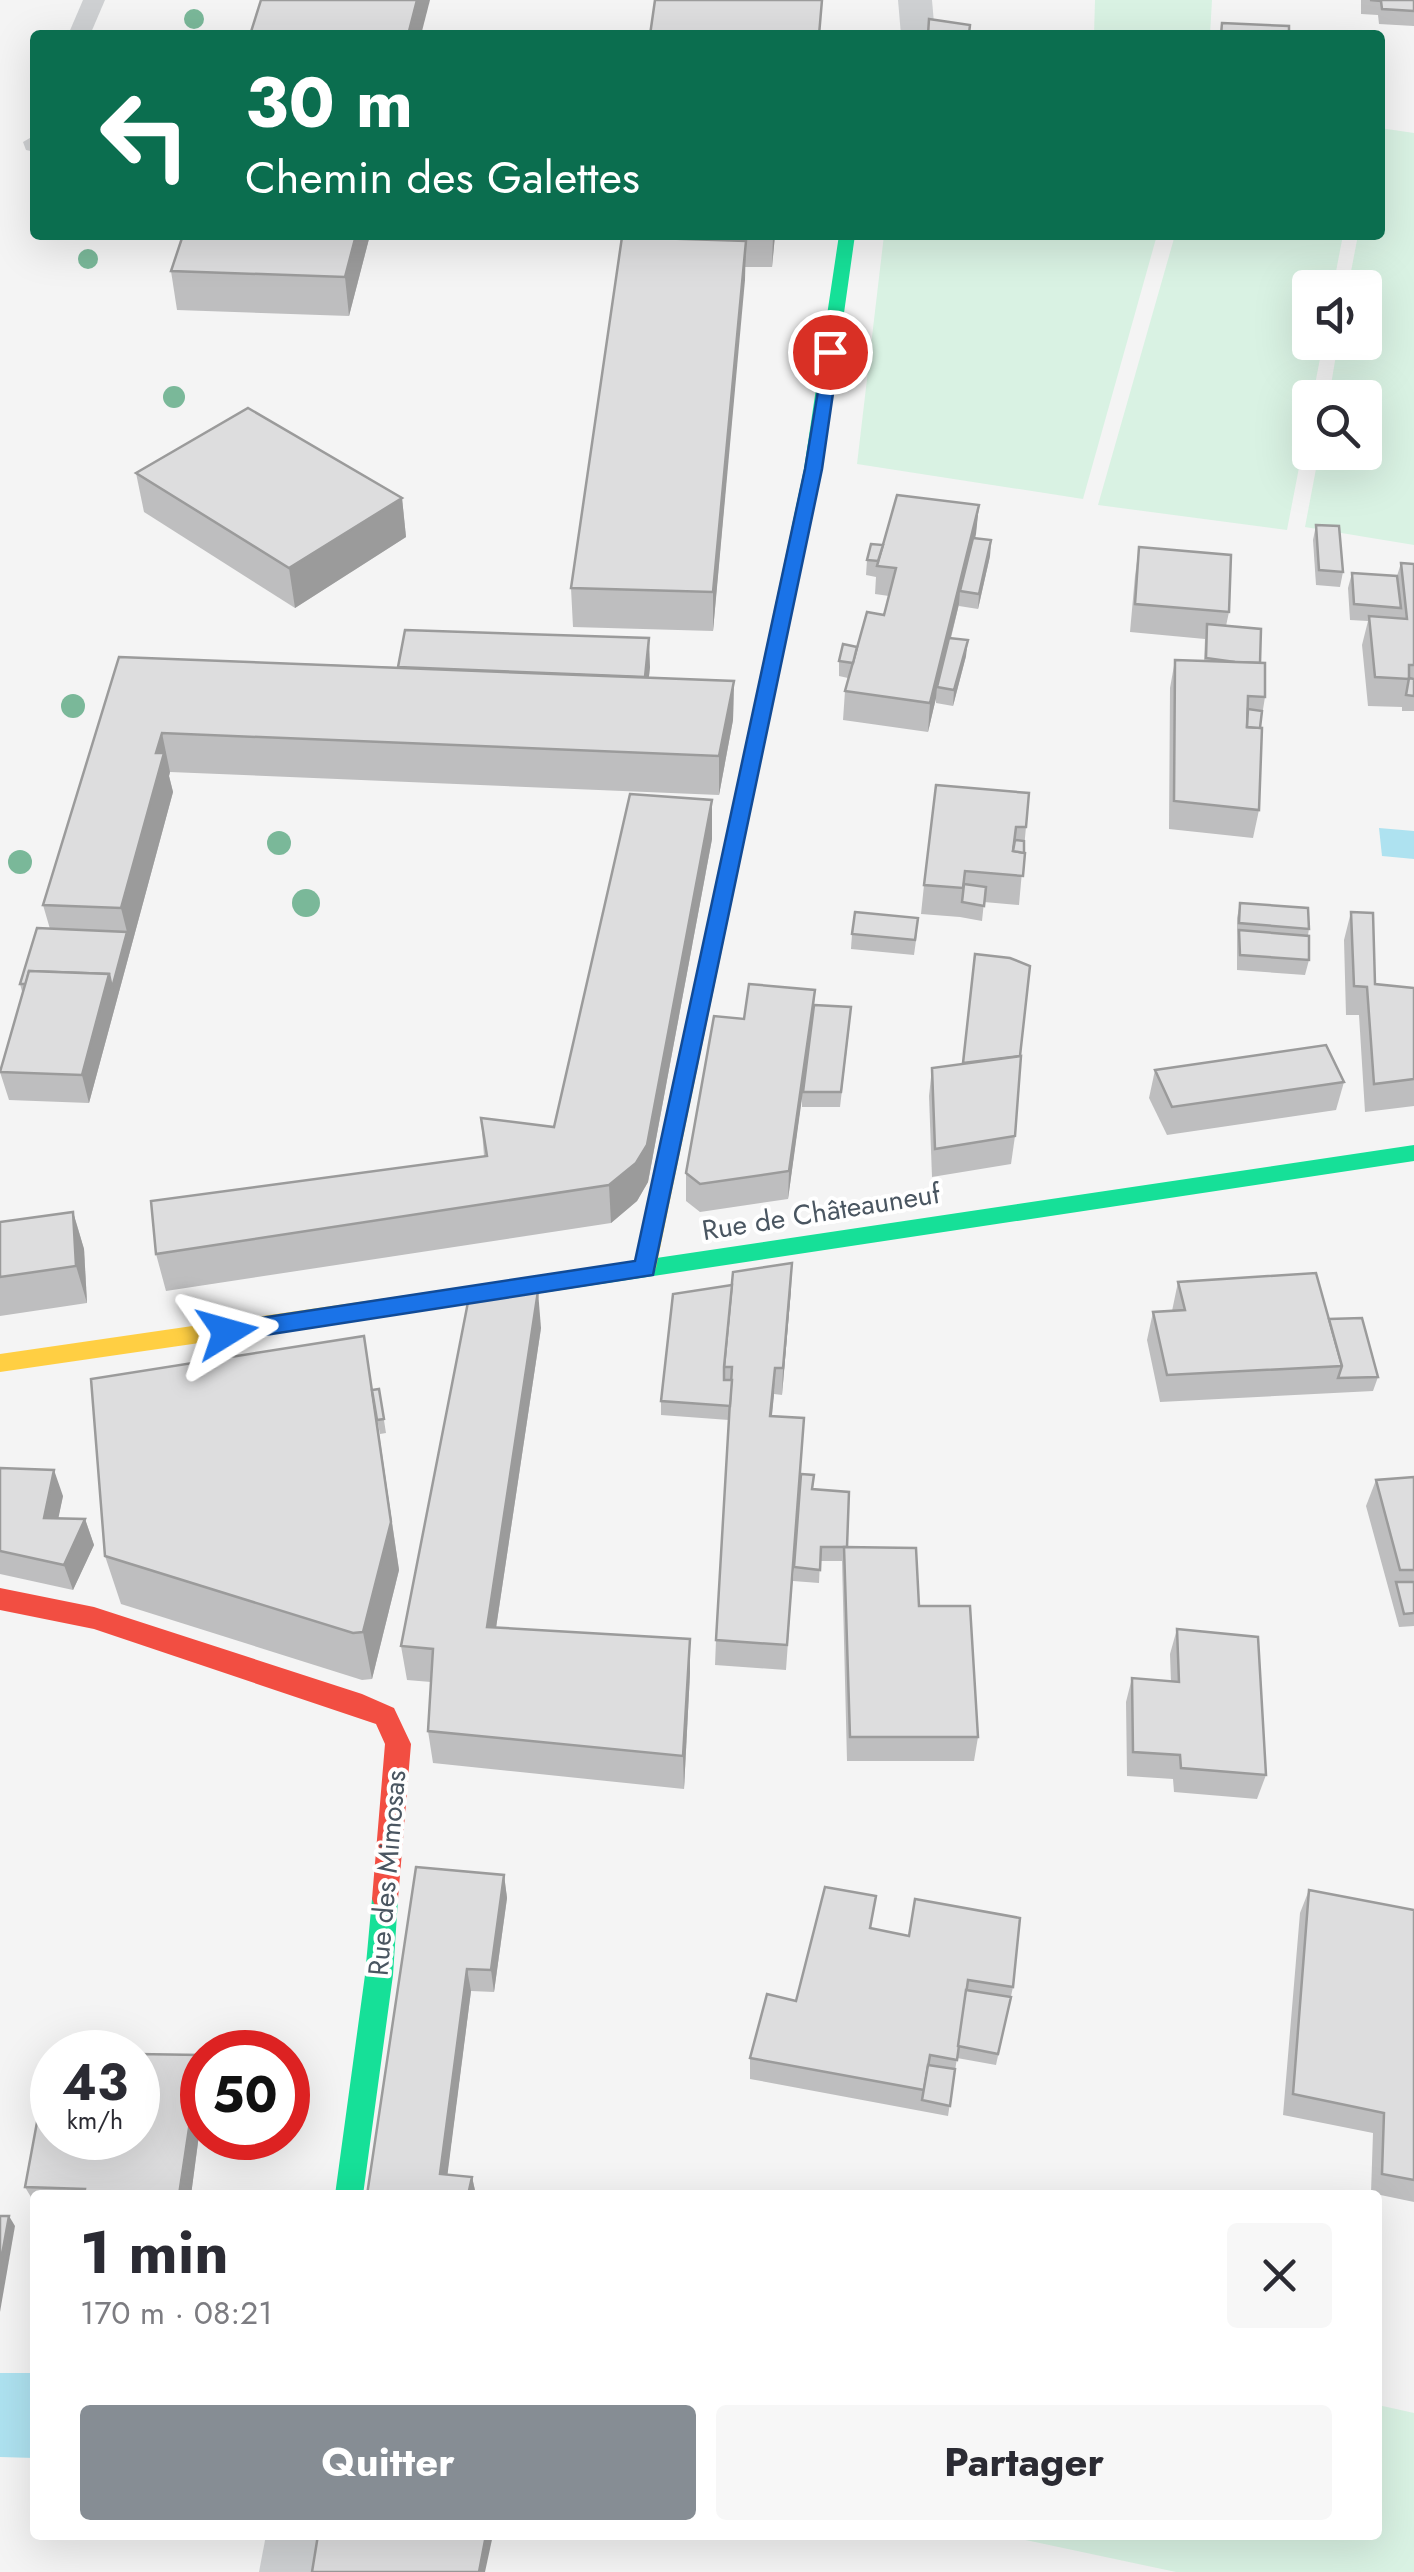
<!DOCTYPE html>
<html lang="fr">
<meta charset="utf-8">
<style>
body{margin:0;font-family:Jost,sans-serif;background:#f7f7f7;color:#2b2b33;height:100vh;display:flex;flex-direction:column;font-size:38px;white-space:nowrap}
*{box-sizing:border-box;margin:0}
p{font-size:32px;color:#7c7c81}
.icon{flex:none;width:55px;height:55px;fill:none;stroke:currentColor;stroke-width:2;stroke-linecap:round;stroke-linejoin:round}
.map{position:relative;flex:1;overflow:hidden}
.side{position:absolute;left:30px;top:2190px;width:1352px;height:350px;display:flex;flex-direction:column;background:#fff;border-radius:10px;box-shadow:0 10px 40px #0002}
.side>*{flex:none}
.hud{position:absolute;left:30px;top:30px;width:1355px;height:210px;border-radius:10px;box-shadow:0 10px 40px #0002;background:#0b6e4f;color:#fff;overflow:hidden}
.tools{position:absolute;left:1292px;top:270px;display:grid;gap:20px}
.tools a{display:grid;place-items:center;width:90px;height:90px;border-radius:10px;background:#fff;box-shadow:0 10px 40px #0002;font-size:50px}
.speed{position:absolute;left:30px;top:2030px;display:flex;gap:20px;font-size:50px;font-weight:700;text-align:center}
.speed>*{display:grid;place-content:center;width:130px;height:130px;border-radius:50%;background:#fff;box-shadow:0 10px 40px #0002;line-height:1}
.speed small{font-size:25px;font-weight:400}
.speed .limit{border:15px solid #d22;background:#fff;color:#111}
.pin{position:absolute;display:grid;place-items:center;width:85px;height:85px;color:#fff;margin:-42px;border:5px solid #fff;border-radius:50%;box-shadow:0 2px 10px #0007}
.me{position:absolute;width:110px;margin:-55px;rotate:82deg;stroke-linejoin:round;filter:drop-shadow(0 0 8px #0008)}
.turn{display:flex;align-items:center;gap:35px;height:210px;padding:0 50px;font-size:45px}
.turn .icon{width:130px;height:130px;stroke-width:2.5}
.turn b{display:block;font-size:70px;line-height:85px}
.round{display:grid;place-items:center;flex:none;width:105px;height:105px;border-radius:10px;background:#f7f7f7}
.headline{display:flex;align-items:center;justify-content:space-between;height:170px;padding:0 50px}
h1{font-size:60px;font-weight:700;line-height:75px}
.action{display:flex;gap:20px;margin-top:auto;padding:20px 50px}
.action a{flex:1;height:115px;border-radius:10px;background:#868d94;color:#fff;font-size:40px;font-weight:700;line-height:115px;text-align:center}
.action a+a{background:#f7f7f7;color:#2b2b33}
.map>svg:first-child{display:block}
</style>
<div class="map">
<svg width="1414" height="2572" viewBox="0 0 1414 2572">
<rect width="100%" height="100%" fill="#f4f4f4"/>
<!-- green -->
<g fill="#d9f2e3">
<path d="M1095,0H1212L1210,35H1094Z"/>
<path d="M1380,128L1414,133V545L1305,527L1319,453L1365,452V398L1329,397L1338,343L1365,342V288L1348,287L1358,235H1380Z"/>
<path d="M884,235H1157L1083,499L857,464Z"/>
<path d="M1175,235H1343L1333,287L1310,288V342L1323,343L1287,530L1098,505Z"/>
<path d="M1378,2405L1414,2413V2572H1176L1002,2535H1378Z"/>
</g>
<!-- water -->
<g fill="#aee2f0">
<path d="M1379,828L1414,831V859L1382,856Z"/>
<path d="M0,2373H35V2458L0,2457Z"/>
</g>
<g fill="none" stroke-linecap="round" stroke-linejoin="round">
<!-- lane -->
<g fill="#ced0d2" fill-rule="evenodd">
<path d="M83,0H105L90,35H68Z"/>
<path d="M35,135V152L26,150L23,142Z"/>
</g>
<!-- street -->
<g fill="#ced0d2" fill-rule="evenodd">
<path d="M898,0H932L935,35H901Z"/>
<path d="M266,2535H342L335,2572H259Z"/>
</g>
<!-- fast -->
<g fill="#16e098" fill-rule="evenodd">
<path d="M839,235H855L822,469L809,530L800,535L791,530L804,469Z"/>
<path d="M1414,1145V1161L455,1306L447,1303L444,1297L447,1291L455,1288Z"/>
<path d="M385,1887L394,1890L398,1899L393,1975L363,2195H335L365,1975L372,1899L376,1890Z"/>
</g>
<!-- slow -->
<g fill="#ffcf43" fill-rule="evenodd">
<path d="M800,525L809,530L656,1268L653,1274H637L634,1268L791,530Z"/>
<path d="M455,1288L463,1291L466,1297L463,1303L455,1306L0,1372V1354Z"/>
</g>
<!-- jam -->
<path fill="#f24e42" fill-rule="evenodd" d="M0,1588L94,1607L362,1694L394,1708L411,1744L398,1899L394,1908L385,1911L376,1908L372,1899L385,1744L376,1724L94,1629L0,1610Z"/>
</g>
<!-- trees -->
<g fill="#7ab899">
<circle cx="194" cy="19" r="10"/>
<circle cx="88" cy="259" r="10"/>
<circle cx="174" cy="397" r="11"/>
<circle cx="73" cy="706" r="12"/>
<circle cx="279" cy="843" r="12"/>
<circle cx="20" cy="862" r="12"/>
<circle cx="306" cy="903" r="14"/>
</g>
<!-- wall -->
<g fill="#bebebf">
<path d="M1361,0H1414V26L1379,24L1378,15L1361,14Z"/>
<path d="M183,235H370L349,316L177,310L171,271Z"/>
<path d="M624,235H775L772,267H745L713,631L573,627L571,588Z"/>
<path d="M136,473L402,498L406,537L295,608L144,512Z"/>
<path d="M979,505L975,539L991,540L990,556L978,609L959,606V604L951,638L966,656L953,706L936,703V698L928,732L843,720L845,691L848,678L839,676V661L857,647L884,615L889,596L875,594L876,577L866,575L867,560L883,545Z"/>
<path d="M1316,525L1343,572L1340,587L1316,585L1313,540Z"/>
<path d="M1139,547L1229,612L1226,626L1260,663L1265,697L1260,728L1259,810L1253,838L1169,829L1170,688L1175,660L1204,661L1205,639L1130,632L1135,576Z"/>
<path d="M1401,563L1414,564V711H1402V707L1368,706L1362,645L1368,621L1350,620L1348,588L1352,573L1397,576Z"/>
<path d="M119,657L398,667H650L649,677L734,681L733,720L719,795L170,772L169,776L173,792L89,1103L9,1100L0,1072L23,995L20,984L50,929L43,905Z"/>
<path d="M1029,793L1019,905L984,902L982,921L960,917L921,914L924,885Z"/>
<path d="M712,800V839L648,1182L637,1201L611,1223L166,1291L156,1254L484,1156L481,1118L554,1127Z"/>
<path d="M1240,903L1309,929L1308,935L1309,960L1305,975L1237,970V918Z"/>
<path d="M1351,912L1375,984L1414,988V1106L1365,1112L1359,1015H1346L1344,940Z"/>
<path d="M917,933L914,955L851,949L852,934Z"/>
<path d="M814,1005L850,1022L840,1107H802V1095L788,1199L700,1212L686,1201V1173L744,1019Z"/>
<path d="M1020,1056L1015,1136L1011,1164L932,1177L929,1096L932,1068Z"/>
<path d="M1155,1070L1344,1082L1336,1110L1167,1135L1149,1098Z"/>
<path d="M73,1212L84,1249L87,1303L0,1316V1222Z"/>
<path d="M1178,1282L1329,1319L1378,1377L1373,1391L1160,1402L1147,1340L1153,1312L1172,1311Z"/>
<path d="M791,1290L782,1395L774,1394L772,1416L804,1418L786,1670L715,1665L716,1640L729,1420L661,1415V1401Z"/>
<path d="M541,1328L496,1628L690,1639V1673L684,1789L433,1763L428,1731L431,1682L407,1680L401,1646Z"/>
<path d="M379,1389L386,1433L380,1434L377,1419L399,1570L372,1679L362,1680L121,1604L105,1556L373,1390Z"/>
<path d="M0,1468L63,1496L58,1518L85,1519L94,1545L73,1590L0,1574Z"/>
<path d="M801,1474L814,1489L847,1547L919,1606L978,1737L974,1761H847L842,1561H820L819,1583L793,1581Z"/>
<path d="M1414,1477V1626L1399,1627L1366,1506L1376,1480Z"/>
<path d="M1177,1629L1266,1775L1257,1799L1174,1792L1173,1779L1127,1776L1126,1702L1132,1678L1171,1682L1170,1654Z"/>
<path d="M504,1875L507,1898L494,1992L471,1991L447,2175L472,2177L476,2195H367Z"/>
<path d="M1309,1890L1414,1910V2202L1371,2193L1373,2133L1283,2115L1300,1913Z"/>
<path d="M872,1929L1013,1987L996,2065L957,2058L948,2116L750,2079V2058L796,2001Z"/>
<path d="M200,2055L202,2063V2112L191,2195H35V2204L25,2187Z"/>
</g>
<!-- shaded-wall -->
<g fill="#9b9b9b">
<path d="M417,0H430L421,35H408Z"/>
<path d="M356,235H370L349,316L345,277Z"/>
<path d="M773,235H775L772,267Z"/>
<path d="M746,241L745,280L713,631V592Z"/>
<path d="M402,498L406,537L295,608L289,568Z"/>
<path d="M979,505L976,534L962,591H960L959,604L938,688L937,687L936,698L928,732L930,703Z"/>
<path d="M991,540L990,556L978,609L979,594Z"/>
<path d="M649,638L650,667L645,709V680Z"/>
<path d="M968,640L966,656L953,706L954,690Z"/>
<path d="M734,681L733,720L719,795V756Z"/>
<path d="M162,733L170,772L169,776L173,792L89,1103L82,1075L109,974L127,932L121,908L156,753Z"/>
<path d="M712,800V839L648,1182L637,1201L611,1223L609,1185Z"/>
<path d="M815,990L813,1019L788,1199L789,1171Z"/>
<path d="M73,1212L84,1249L87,1303L76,1266Z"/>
<path d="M792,1263L791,1290L782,1395L783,1368Z"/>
<path d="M538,1291L541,1328L491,1661L487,1627Z"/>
<path d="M364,1336L399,1570L372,1679L363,1632Z"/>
<path d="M775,1368L774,1394L769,1442L770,1416Z"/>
<path d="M54,1470L63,1496L53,1544L44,1518Z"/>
<path d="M85,1519L94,1545L73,1590L64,1565Z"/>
<path d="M690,1639V1673L684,1789L683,1756Z"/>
<path d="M504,1875L507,1898L494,1992L491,1970Z"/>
<path d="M467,1969L471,1991L445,2194L440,2174Z"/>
<path d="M200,2055L202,2063V2112L191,2195H179Z"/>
<path d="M472,2177L476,2195H468Z"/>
<path d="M9,2216L15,2226L0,2312V2266Z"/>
<path d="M486,2535H493L485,2572H479Z"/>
</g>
<!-- building -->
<g fill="#ddddde" stroke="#9b9b9b" stroke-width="2.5">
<path d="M261,0H417L408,35H250Z"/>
<path d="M655,0H822L819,35H650Z"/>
<path d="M1370,0H1414V11L1382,9L1381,1Z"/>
<path d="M929,19L970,25L969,34L928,35Z"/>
<path d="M1222,23L1289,26V32L1311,34L1312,35H1221Z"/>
<path d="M183,235H356L345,277L171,271Z"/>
<path d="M622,237L746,241L713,592L571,588Z"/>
<path d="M248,408L402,498L289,568L136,473Z"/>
<path d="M897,495L979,505L930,703L845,691L867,612L884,615L896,568L877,566Z"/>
<path d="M1316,525L1339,526L1343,572L1319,570Z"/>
<path d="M973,538L991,540L979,594L960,591Z"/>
<path d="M871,544L883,545L878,561L867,560Z"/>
<path d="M1139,547L1231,555L1229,612L1135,604Z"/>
<path d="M1401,563L1414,564V665H1409V679L1375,677L1369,616L1407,619Z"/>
<path d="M1352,573L1397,576L1401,608L1354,604Z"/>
<path d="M1207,624L1261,629L1260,663L1235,662L1206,658Z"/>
<path d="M405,630L649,638L645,677L398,667Z"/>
<path d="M949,638L968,640L954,690L937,687Z"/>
<path d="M843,644L857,647L853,663L839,661Z"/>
<path d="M119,657L734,681L719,756L162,733L156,753H164L121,908L43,905Z"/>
<path d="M1175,660L1265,663V697L1248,696L1247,727L1262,728L1259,810L1174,801Z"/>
<path d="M1409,678L1414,679V696L1406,695Z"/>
<path d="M1248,709L1262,711L1260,728L1247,727Z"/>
<path d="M936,785L1029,793L1026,827H1016L1013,851L1025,853L1023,876L965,871L963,888L924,885Z"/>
<path d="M630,794L712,800L647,1145L636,1163L609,1185L156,1254L151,1201L487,1156L481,1118L554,1127Z"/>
<path d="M1015,840L1024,841V853L1013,851Z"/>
<path d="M964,884L986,887L984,906L962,902Z"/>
<path d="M1240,903L1308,908L1309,929L1239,923Z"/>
<path d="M855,912L918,918L915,940L852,934Z"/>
<path d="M1351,912L1373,913L1375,984L1414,988V1079L1374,1084L1367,987L1354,986Z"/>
<path d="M37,928L127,932L112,988L109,974L29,971L26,984H20Z"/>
<path d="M1239,930L1309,936V960L1240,955Z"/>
<path d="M975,954L1010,958L1030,966L1020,1056L963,1063Z"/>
<path d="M29,971L109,974L82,1075L0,1072Z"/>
<path d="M749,984L815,990L789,1171L700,1184L686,1173L714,1016L744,1019Z"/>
<path d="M814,1005L851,1007L841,1092H803Z"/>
<path d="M1326,1045L1344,1082L1172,1107L1155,1070Z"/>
<path d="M1021,1056L1015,1136L935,1149L932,1068Z"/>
<path d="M73,1212L76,1266L0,1277V1222Z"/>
<path d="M792,1263L783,1368H775L770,1416L804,1418L787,1645L716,1640L732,1367H724L733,1272Z"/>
<path d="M1316,1273L1342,1366L1167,1375L1153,1312L1185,1310L1178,1282Z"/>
<path d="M732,1285L724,1367V1380H732L730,1406L661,1401L673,1294Z"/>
<path d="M538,1291L487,1627L690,1639L683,1756L428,1731L433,1649L401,1646L468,1302Z"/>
<path d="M1362,1318L1378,1377L1338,1378L1342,1366L1329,1319Z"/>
<path d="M364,1336L391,1522L363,1632L353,1633L105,1556L91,1379Z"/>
<path d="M379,1389L384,1419L377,1420L372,1390Z"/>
<path d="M0,1468L54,1470L44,1518L85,1519L64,1565L0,1551Z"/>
<path d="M801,1474L814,1475L812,1489L849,1492L847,1547H821L820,1570L794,1567Z"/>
<path d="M1414,1477V1570H1400L1376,1480Z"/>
<path d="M844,1547L916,1548L919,1606H970L978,1737H850Z"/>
<path d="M1396,1582H1414V1613L1404,1614Z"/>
<path d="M1177,1629L1258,1637L1266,1775L1181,1768L1180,1755L1133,1752L1132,1678L1179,1682Z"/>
<path d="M416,1867L504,1875L491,1970L467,1969L440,2174L472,2177L468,2195H367Z"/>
<path d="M825,1887L876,1896L870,1928L909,1936L915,1899L1020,1918L1013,1987L968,1980L957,2060L930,2055L924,2090L750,2058L767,1994L796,2001Z"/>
<path d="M1309,1890L1414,1910V2180L1382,2174L1384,2113L1293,2094Z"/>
<path d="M966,1990L1011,1997L998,2054L958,2046Z"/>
<path d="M50,2052H88H52V2138H138V2054L200,2055L179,2195H84L85,2189L25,2187Z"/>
<path d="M928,2065L955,2069L950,2106L922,2100Z"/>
<path d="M0,2216H9L0,2266Z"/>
<path d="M318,2535H486L479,2572H312Z"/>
</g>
<!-- route -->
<path fill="#1a73e8" stroke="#114b97" stroke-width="2.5" d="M825,349L839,352L822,469L653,1275L227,1341L219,1338L216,1332L227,1323L635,1261L805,469Z"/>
<g text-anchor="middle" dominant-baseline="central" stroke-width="8" stroke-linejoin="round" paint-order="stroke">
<!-- street labels -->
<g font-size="28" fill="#4a5661" stroke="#fff">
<text transform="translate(821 1212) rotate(-9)">Rue de Châteauneuf</text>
<text transform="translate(387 1873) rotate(-85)">Rue des Mimosas</text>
</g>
</g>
</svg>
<div class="tools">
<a><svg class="icon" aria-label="sound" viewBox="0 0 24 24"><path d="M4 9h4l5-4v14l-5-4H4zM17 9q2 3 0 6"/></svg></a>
<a><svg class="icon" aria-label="search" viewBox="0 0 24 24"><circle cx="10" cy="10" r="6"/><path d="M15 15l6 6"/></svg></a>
</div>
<div class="speed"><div>43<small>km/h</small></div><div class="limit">50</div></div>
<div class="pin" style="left:830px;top:352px;background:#d93025"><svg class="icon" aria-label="arrive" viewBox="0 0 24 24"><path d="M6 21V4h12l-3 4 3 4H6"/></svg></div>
<svg class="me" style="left:227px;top:1332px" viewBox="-20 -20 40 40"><path d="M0-17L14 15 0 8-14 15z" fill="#1a73e8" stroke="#fff" stroke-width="4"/></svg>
<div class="hud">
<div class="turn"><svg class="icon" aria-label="left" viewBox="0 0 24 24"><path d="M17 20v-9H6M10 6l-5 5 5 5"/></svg><div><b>30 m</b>Chemin des Galettes</div></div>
</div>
<section class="side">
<div class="headline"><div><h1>1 min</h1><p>170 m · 08:21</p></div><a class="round"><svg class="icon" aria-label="close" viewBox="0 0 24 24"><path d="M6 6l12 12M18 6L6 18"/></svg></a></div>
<div class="action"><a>Quitter</a><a>Partager</a></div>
</section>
</div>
